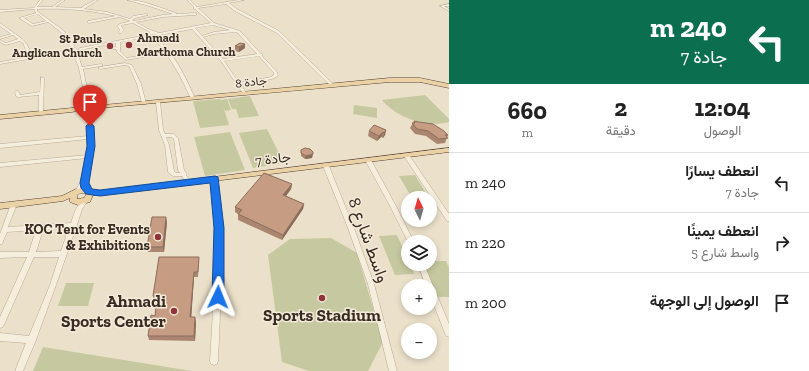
<!DOCTYPE html>
<html lang="ar">
<meta charset="utf-8">
<style>
body{margin:0;font-family:"Zilla Slab",Vazirmatn,serif;background:#f2f2f2;color:#222;direction:rtl;height:100vh;display:flex;flex-direction:column;font-size:15px;white-space:nowrap}
*{box-sizing:border-box;margin:0}
p{font-size:13px;color:#767676}
.icon{flex:none;width:22px;height:22px;fill:none;stroke:currentColor;stroke-width:2;stroke-linecap:round;stroke-linejoin:round}
.map{position:relative;flex:1;overflow:hidden;direction:ltr}
.drawer{display:flex;flex-direction:column;background:#fff;width:360px}
.drawer>*{flex:none}
.hud{background:#0b6e4f;color:#fff;overflow:hidden}
.needle{width:26px;rotate:355deg}
.tools{position:absolute;left:401px;top:191px;display:grid;gap:8px}
.tools a{display:grid;place-items:center;width:36px;height:36px;border-radius:50%;background:#fff;box-shadow:0 2px 6px #0003;font-size:20px}
.pin{position:absolute;display:grid;place-items:center;width:34px;height:34px;color:#fff;margin:-41px -17px;border-radius:50% 50% 50% 0;rotate:-45deg;box-shadow:0 0 4px #0007}
.pin .icon{rotate:45deg}
.me{position:absolute;width:44px;margin:-22px;rotate:2deg;stroke-linejoin:round;filter:drop-shadow(0 0 3px #0008)}
.turn{display:flex;align-items:center;gap:14px;height:84px;padding:0 16px;font-size:18px}
.turn .icon{width:52px;height:52px;stroke-width:2.5}
.turn b{display:block;font-size:28px;line-height:34px}
.eta{display:flex;justify-content:space-evenly;align-items:center;height:68px;text-align:center}
.eta b{font-size:24px;font-weight:700;line-height:28px}
ul{padding:0;list-style:none}
li{display:flex;align-items:center;gap:12px;height:60px;padding:0 16px;border-top:1px solid #e0e0e0}
li div{flex:1}
li b{display:block;font-size:15px}
li em{font-style:normal}
main{display:flex;flex:1;min-height:0}
.map>svg:first-child{display:block}
</style>
<main>
<section class="drawer">
<div class="hud">
<div class="turn"><svg class="icon" aria-label="left" viewBox="0 0 24 24"><path d="M17 20v-9H6M10 6l-5 5 5 5"/></svg><div><b>240 m</b>جادة 7</div></div>
</div>
<div class="eta">
<div><b>12:04</b><p>الوصول</p></div>
<div><b>2</b><p>دقيقة</p></div>
<div><b>660</b><p>m</p></div>
</div>
<ul>
<li><svg class="icon" aria-label="left" viewBox="0 0 24 24"><path d="M17 20v-9H6M10 6l-5 5 5 5"/></svg><div><b>انعطف يسارًا</b><p>جادة 7</p></div><em>240 m</em></li>
<li><svg class="icon" aria-label="right" viewBox="0 0 24 24"><path d="M7 20v-9h11M14 6l5 5-5 5"/></svg><div><b>انعطف يمينًا</b><p>واسط شارع 5</p></div><em>220 m</em></li>
<li><svg class="icon" aria-label="arrive" viewBox="0 0 24 24"><path d="M6 21V4h12l-3 4 3 4H6"/></svg><div><b>الوصول إلى الوجهة</b></div><em>200 m</em></li>
</ul>
</section>
<div class="map">
<svg width="449" height="371" viewBox="0 0 449 371">
<rect width="100%" height="100%" fill="#ebe0ca"/>
<!-- green -->
<g fill="#c6c99f">
<path d="M425,95L449,119V122C426,128 397,118 382,100Z"/>
<path d="M250,96L259,116L239,118L236,109H232L228,99Z"/>
<path d="M220,99L221,100L227,99L231,110L225,111L223,106L229,125L200,128L193,101Z"/>
<path d="M354,105L377,108V118L353,114Z"/>
<path d="M267,129L284,163L253,168L239,133Z"/>
<path d="M230,132L245,170L205,176L194,137Z"/>
<path d="M415,175L429,198H412L399,176Z"/>
<path d="M397,235L408,260V264H410L414,274L395,275L379,236Z"/>
<path d="M331,238L357,253L383,342L368,371H309L282,362L268,255L290,239Z"/>
<path d="M430,261H446L449,268V297H437L423,264H430Z"/>
<path d="M66,283H94L88,306H58Z"/>
<path d="M43,347L192,371H33Z"/>
</g>
<g fill="none" stroke-linecap="round" stroke-linejoin="round">
<defs>
<g id="minor">
<path d="M40,0H43L37,7H52L62,0H65L55,7L82,8V7L95,0H98L84,9L107,12L130,19L133,16L146,14L148,15L135,18L132,20L134,21L163,15L173,14L149,6L127,0C144,0 160,8 176,13V14L195,13L197,14L195,15L163,17L136,22L148,29L159,33L211,23L195,9H194V7L187,0H190L197,7L238,0H244L229,3L237,9L279,31L334,85L333,86H331L277,33L235,11L226,4L198,8L214,23L240,31L261,54H262V56L277,72L278,76L272,79L241,85L247,94L245,95H244L221,61L192,29L160,35L159,37L155,38C173,50 186,78 195,98L193,99H191L179,74L166,53L126,60L117,52L116,49H108L105,45L80,50L78,49L80,48L147,35L150,32L133,23L122,25L121,26L124,30L121,33H119L118,32L120,30L117,26C121,22 127,23 130,21L120,17L89,23L87,22L88,21L116,16C90,10 64,8 37,9V11L64,31L75,47L73,48H72L62,33L48,22L32,26L19,18L36,13L34,9L0,12V10L34,8ZM38,14L46,21L33,24L24,18ZM213,25L230,30L214,32L202,36L195,28ZM235,32L238,33L257,54L223,59L203,37L214,34ZM152,34L157,35L152,36L150,35ZM149,37L157,42L165,51L127,58L120,51V42ZM116,43V47H110L108,45ZM259,56L274,73V75L271,77L239,83L224,61Z"/>
<path d="M449,4V6H444L449,9V11L440,6Z"/>
<path d="M0,23L21,38C27,43 29,48 32,56L69,50L71,51L69,52L0,64V62L29,57L23,43L20,41L6,45L0,42V40L6,43L18,39L13,35L0,39V37L11,34L0,26Z"/>
<path d="M74,51L77,52L82,67L101,64L103,65L101,66L83,69L90,103V104H86V103L79,68L73,52Z"/>
<path d="M125,63L132,65L141,84L146,103V104H142V103L137,84L129,66L125,65L100,69L98,68L100,67Z"/>
<path d="M41,77L44,78L43,113L41,114L39,113V95L18,97L16,96L15,92L16,91H18L20,95L40,92Z"/>
<path d="M156,101H158L160,102L163,130L165,134H174L178,138L184,170L187,174L186,175L191,183L190,184H186L182,176H173L168,172L165,145L159,130L156,102ZM166,137H171L174,139L178,170L180,173H176L174,171L169,145Z"/>
<path d="M92,110H94L96,111L92,115C93,144 97,168 79,193H75L74,192C83,180 86,173 87,158L0,167V163L88,155V139L0,148V144L88,136V115Z"/>
<path d="M407,154L409,155L449,214V221H447L404,156Z"/>
<path d="M368,158L371,160L396,206L414,242H408L390,206L365,160Z"/>
<path d="M326,164L329,166L354,228L374,284L397,371H389L368,284L348,228L323,166Z"/>
<path d="M215,177L218,179C223,240 221,300 218,361L217,364L214,365L211,364L210,361C214,300 217,240 212,179Z"/>
<path d="M84,200L86,201L87,202L82,209L77,225L56,285L36,340L23,371H15L26,343L0,341V333L29,336L50,285L59,257H34L3,327L0,328V317L27,257L0,258V252H29L36,230L7,232L2,244H0V234L11,204L12,203H16L17,204L8,227L71,223C74,214 76,205 84,200ZM69,228L61,251L36,252L43,230Z"/>
<path d="M418,264H424L449,324V337L446,336L430,295V286H426Z"/>
</g>
<g id="major">
<path d="M390,78H420L449,84V88L420,82H390L99,108C95,115 86,116 80,111L81,110L72,112L0,119V115L72,108L89,104L103,105ZM87,108H93V109L88,111L86,110Z"/>
<path d="M449,148V152L100,195H93L90,202L78,205L70,202V198L63,201L0,209V203L62,196L76,189L85,188L89,190L100,191ZM81,193H84L86,195L84,198L77,199V195Z"/>
</g>
</defs>
<!-- minor casing -->
<use href="#minor" stroke="#877260" stroke-width="0.5"/>
<!-- major casing -->
<use href="#major" stroke="#554133" stroke-width="1"/>
<!-- minor -->
<use href="#minor" fill="#f6eedd" fill-rule="evenodd"/>
<!-- major -->
<use href="#major" fill="#ead2a6" fill-rule="evenodd"/>
</g>
<!-- wall -->
<g fill="#aa8671">
<path d="M235,46L245,48L239,52L235,51Z"/>
<path d="M414,121L448,135L445,143L437,144L426,136L415,134L410,128Z"/>
<path d="M386,130L385,135L383,138L381,137L377,141L368,136L369,131Z"/>
<path d="M301,150L313,152L312,158L305,159L301,156Z"/>
<path d="M292,184L291,189L286,196L304,204L303,209L282,240L238,220V214L235,212V207Z"/>
<path d="M167,222L164,252H148L147,247Z"/>
<path d="M199,257L198,277H194L191,317L196,322L195,341L149,340L148,336L155,316L157,301H154L153,296Z"/>
</g>
<!-- shaded-wall -->
<g fill="#8b6d5c">
<path d="M245,44V48L239,52V47Z"/>
<path d="M386,130L385,135L383,138L384,133Z"/>
<path d="M383,132L381,137L377,141L379,136Z"/>
<path d="M313,154L312,158L305,159L306,156Z"/>
<path d="M292,184L291,189L283,200V195Z"/>
<path d="M304,204L303,209L282,240L283,235Z"/>
<path d="M166,217L167,222L164,252L163,247Z"/>
<path d="M194,272V277L191,322L190,317Z"/>
<path d="M195,317L196,322L195,341L194,336Z"/>
</g>
<!-- building -->
<g fill="#c69c83" stroke="#8b6d5c">
<path d="M240,43L245,44L239,47L235,46Z"/>
<path d="M414,121L419,122L433,124L444,131L448,135H445L448,138L439,139L428,131L417,129L412,123H415Z"/>
<path d="M374,125L386,130L384,133L383,132L379,136L369,131Z"/>
<path d="M305,148L310,149L313,152V154L306,156L301,153V150Z"/>
<path d="M264,173L292,184L283,195L304,204L283,235L238,214L242,210L235,207Z"/>
<path d="M152,217H166L163,247H147Z"/>
<path d="M159,257H199L198,272H194L190,317H195L194,336H148L151,315L155,316L157,296H153Z"/>
</g>
<!-- route -->
<path fill="#1a73e8" stroke="#114b97" d="M90,123L94,126L95,146L89,183L92,189L100,190L215,176L218,177L224,228V297L222,300L218,302L214,300L212,297L214,228L210,183L100,196L86,194L81,188L80,183L87,146L86,126Z"/>
<!-- markers -->
<g fill="#90353a" stroke="#f3ead9" stroke-width="1.5">
<circle cx="129" cy="45" r="4"/>
<circle cx="110" cy="46" r="4"/>
<circle cx="158" cy="237" r="4"/>
<circle cx="322" cy="298" r="4"/>
<circle cx="174" cy="311" r="4"/>
</g>
<g text-anchor="middle" dominant-baseline="central" stroke-width="3" stroke-linejoin="round" paint-order="stroke">
<!-- far-poi labels -->
<g font-size="12" font-weight="bold" fill="#382c22" stroke="#f3ead9" text-anchor="start">
<text x="137" y="38">Ahmadi<tspan x="137" dy="14">Marthoma Church</tspan></text>
<text x="102" y="39" text-anchor="end">St Pauls<tspan x="102" dy="14">Anglican Church</tspan></text>
</g>
<!-- far-street labels -->
<g font-size="12" fill="#382c22" stroke="#f3ead9">
<text transform="translate(251 82) rotate(-6)">جادة 8</text>
</g>
<!-- street labels -->
<g font-size="14" fill="#382c22" stroke="#f3ead9">
<text transform="translate(273 159) rotate(-7)">جادة 7</text>
</g>
<!-- poi labels -->
<g font-size="14" font-weight="bold" fill="#382c22" stroke="#f3ead9" text-anchor="end">
<text x="150" y="229">KOC Tent for Events<tspan x="150" dy="16">&amp; Exhibitions</tspan></text>
</g>
<!-- near-street labels -->
<g font-size="17" fill="#382c22" stroke="#f3ead9">
<text transform="translate(369 240) rotate(70)">واسط شارع 8</text>
</g>
<!-- near-poi labels -->
<g font-size="17" font-weight="bold" fill="#382c22" stroke="#f3ead9" text-anchor="end">
<text x="166" y="301">Ahmadi<tspan x="166" dy="20">Sports Center</tspan></text>
<text x="322" y="315" text-anchor="middle">Sports Stadium</text>
</g>
</g>
</svg>
<div class="tools">
<a><svg class="needle" viewBox="-14 -14 28 28"><path d="M0-13l5 13h-10z" fill="#e53935"/><path d="M0 13l5-13h-10z" fill="#767676"/></svg></a>
<a><svg class="icon" aria-label="layers" viewBox="0 0 24 24"><path d="M12 4l9 5-9 5-9-5zM3 14l9 5 9-5"/></svg></a>
<a>+</a>
<a>−</a>
</div>
<div class="pin" style="left:90px;top:126px;background:#d93025"><svg class="icon" aria-label="arrive" viewBox="0 0 24 24"><path d="M6 21V4h12l-3 4 3 4H6"/></svg></div>
<svg class="me" style="left:218px;top:297px" viewBox="-20 -20 40 40"><path d="M0-17L14 15 0 8-14 15z" fill="#1a73e8" stroke="#fff" stroke-width="4"/></svg>
</div>
</main>
